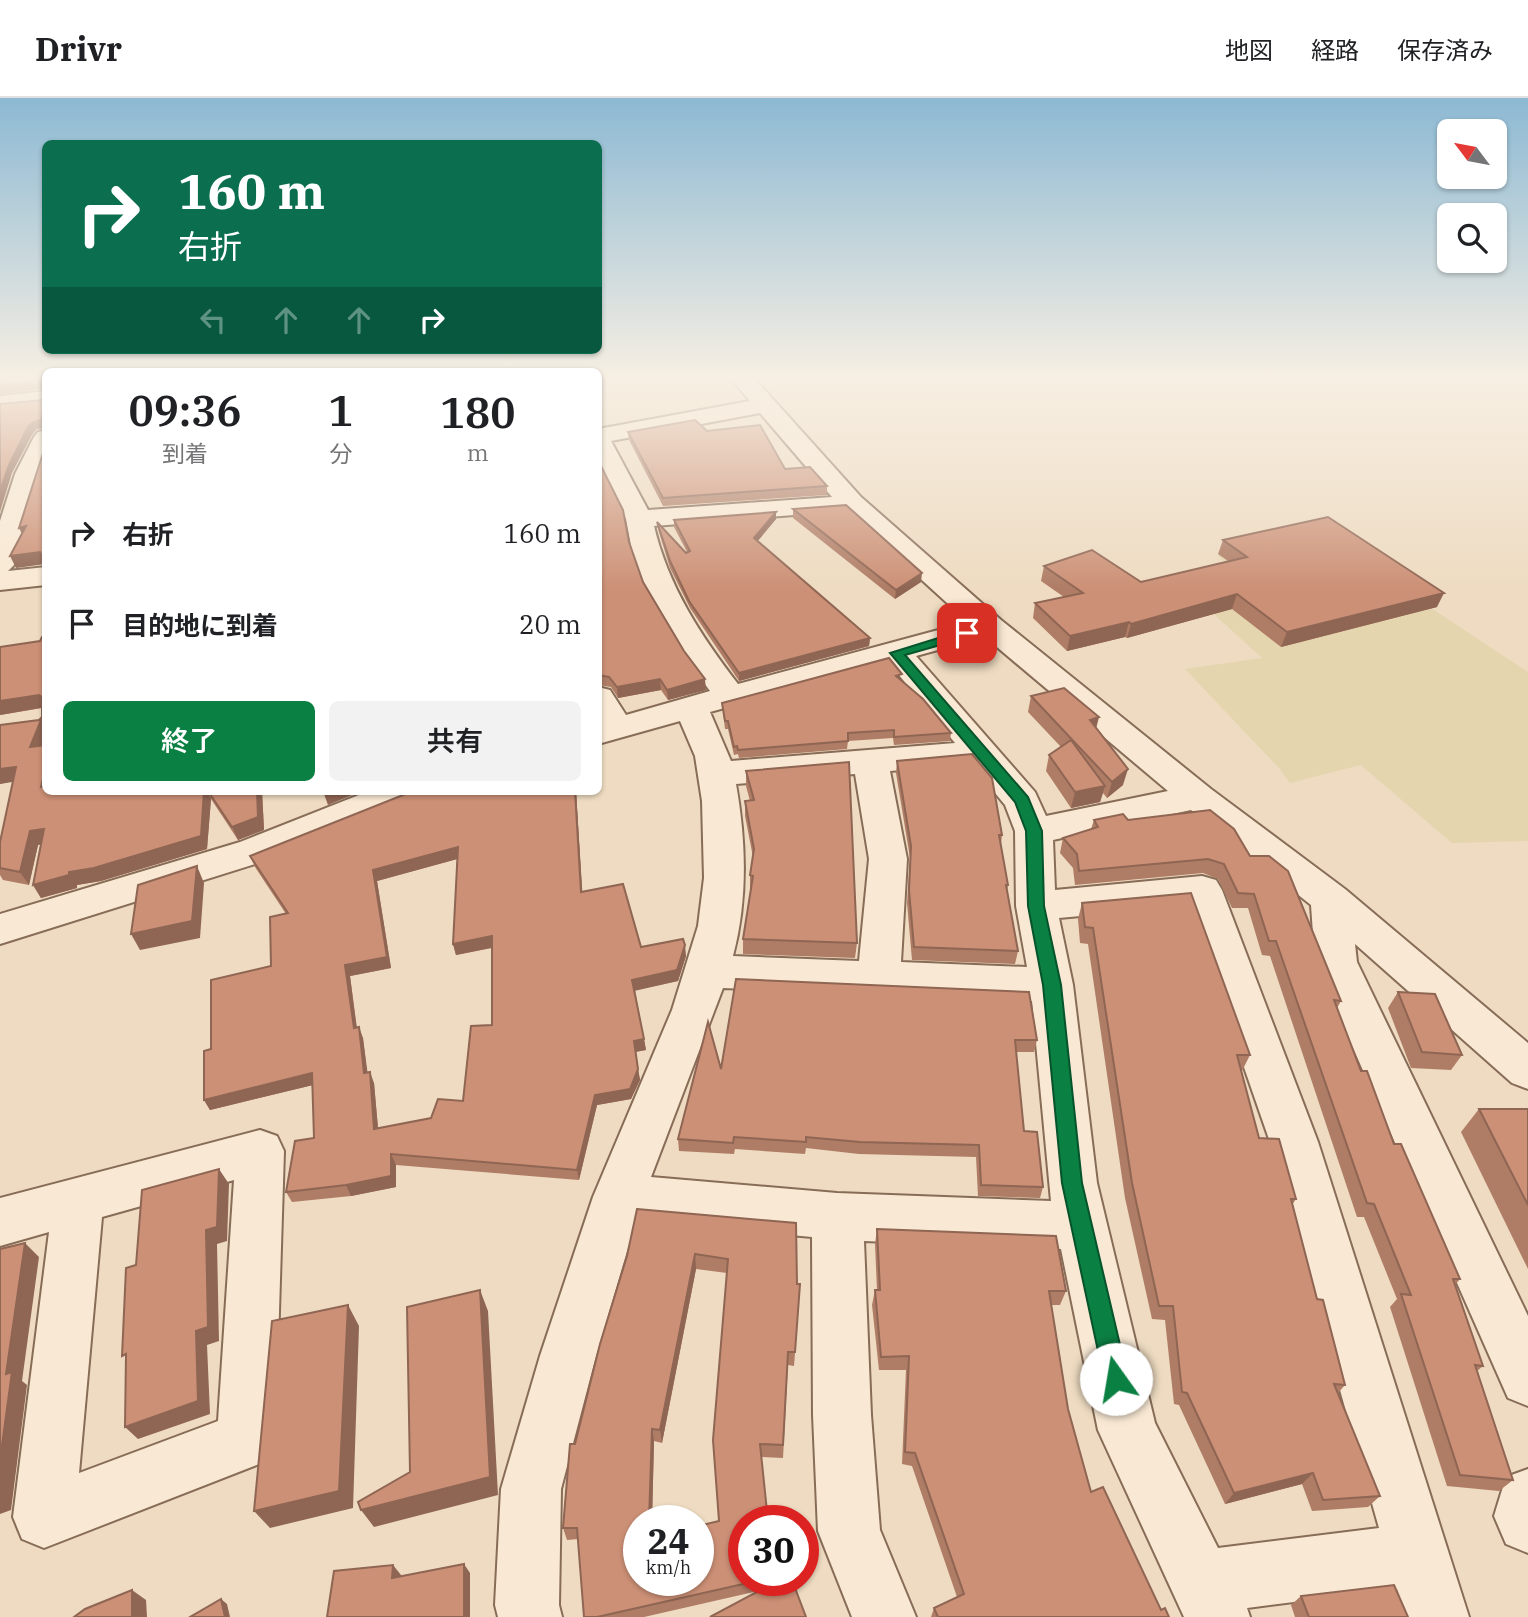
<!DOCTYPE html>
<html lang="ja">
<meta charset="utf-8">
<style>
body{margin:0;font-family:"IBM Plex Serif","Noto Sans JP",serif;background:#f2f2f2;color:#202124;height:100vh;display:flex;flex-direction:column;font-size:26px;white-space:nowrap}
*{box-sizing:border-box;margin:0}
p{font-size:23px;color:#757577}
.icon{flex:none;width:38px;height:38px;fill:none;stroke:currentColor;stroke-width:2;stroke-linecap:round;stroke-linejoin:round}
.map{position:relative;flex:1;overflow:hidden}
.panel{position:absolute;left:42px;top:270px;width:560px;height:427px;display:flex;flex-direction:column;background:#fff;border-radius:10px;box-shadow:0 2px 5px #0004}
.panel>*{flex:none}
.banner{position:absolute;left:42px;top:42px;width:560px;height:214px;border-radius:10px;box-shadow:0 2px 5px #0004;background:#0b6e4f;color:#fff;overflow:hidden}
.needle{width:46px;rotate:302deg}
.controls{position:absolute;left:1437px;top:21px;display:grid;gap:14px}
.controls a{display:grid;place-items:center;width:70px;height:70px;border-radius:10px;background:#fff;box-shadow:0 2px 5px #0004;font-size:35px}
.speed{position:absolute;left:623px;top:1407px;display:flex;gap:14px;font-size:35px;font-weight:700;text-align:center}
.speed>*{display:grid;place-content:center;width:91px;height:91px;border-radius:50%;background:#fff;box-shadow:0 2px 5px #0004;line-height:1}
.speed small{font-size:18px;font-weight:400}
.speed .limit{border:10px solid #d22;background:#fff;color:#111}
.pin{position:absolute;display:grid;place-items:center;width:60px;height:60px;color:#fff;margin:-30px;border-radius:14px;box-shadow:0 4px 10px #0006}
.me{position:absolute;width:77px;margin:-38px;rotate:347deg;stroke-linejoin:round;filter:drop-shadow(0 0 5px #0008)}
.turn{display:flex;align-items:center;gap:24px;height:147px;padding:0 21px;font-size:32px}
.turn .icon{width:91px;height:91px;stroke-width:2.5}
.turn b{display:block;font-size:49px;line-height:60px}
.lanes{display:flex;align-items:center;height:66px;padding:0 21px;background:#0003;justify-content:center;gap:35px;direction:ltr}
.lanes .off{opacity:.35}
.eta{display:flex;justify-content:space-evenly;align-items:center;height:119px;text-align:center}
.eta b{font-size:42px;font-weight:600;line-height:49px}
.primary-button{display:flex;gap:14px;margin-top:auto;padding:14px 21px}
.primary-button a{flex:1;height:80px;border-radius:10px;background:#0b8043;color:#fff;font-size:28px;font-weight:600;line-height:80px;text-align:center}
.primary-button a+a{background:#f2f2f2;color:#202124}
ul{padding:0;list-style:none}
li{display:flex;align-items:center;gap:21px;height:91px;padding:0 21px}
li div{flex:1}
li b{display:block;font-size:26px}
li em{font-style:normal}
header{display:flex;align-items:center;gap:42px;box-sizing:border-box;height:98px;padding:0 35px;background:#fff;border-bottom:2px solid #e0e0e0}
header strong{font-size:33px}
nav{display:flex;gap:38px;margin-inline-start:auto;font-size:24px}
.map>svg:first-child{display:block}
</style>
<header>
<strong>Drivr</strong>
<nav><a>地図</a><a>経路</a><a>保存済み</a></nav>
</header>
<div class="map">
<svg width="1528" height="1519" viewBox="0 0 1528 1519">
<rect width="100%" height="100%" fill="#eedbc1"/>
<!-- farmland -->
<path fill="#e4d5ae" d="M1319,436L1528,574V743L1452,745L1361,667L1290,685L1279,670L1185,571L1262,560L1182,487L1237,476L1217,457Z"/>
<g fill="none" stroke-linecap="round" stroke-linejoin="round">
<defs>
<g id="street">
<path d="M730,279H753L861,399L1001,522L1211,691L1345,791L1528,945V991L1512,985L1355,846L1357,864L1528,1218V1308L1508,1300L1315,864L1311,807L1191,712L1053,742L1055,792L1202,778L1216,782L1222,792L1318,1044L1469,1519H1405L1397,1491L1247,1510L1250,1519H1184L1098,1332L1061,1151L864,1143L871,1317L880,1432L916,1519H852L818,1433L813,1317L812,1139L636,1123L596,1258L561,1391L559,1507L562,1519H498L495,1507L501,1391L540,1258L593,1099L672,912L698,828L704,780L702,703L695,658L680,623L598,646V589L610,592L626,617L710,593L687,562L646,493L632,453L626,421L598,365V331L750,303ZM760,315L832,399L648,412L611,343ZM846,413L968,524L738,586C701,538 668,488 654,428ZM985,539L1168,693L1046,718L1035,694L916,558ZM889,565L955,645L731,663L710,614ZM971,666L1005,707L1015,733L1016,808L1027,869L901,864L907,761L890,673ZM855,676L869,761L859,863L733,858C748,802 746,742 736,686ZM1188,808L1270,1044L1379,1430L1218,1450L1155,1325L1097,1085L1073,887L1059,820ZM723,890L1032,903L1051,1103L837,1095L651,1079Z"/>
<path d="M46,293V307L0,312V298Z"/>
<path d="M46,332V365L14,467L8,473L46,469V487L0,492V423L15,376L34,339L38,334Z"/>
<path d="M369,693H421L416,701L268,762L0,846V816L240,744Z"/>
<path d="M260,1032L277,1038L284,1053L275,1342L267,1363L44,1450L22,1441L13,1419L49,1134L0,1148V1100ZM234,1082L218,1323L79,1375L102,1119Z"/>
<path d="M1528,1371V1455L1506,1446L1494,1418L1506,1379Z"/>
</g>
</defs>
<!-- street casing -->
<use href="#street" stroke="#876c58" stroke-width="4"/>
<!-- street -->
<use href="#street" fill="#f9e9d4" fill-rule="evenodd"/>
</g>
<!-- wall -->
<g fill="#af7c65" fill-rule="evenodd">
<path d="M707,333L785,371L827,388V397L663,408L629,342L628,334Z"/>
<path d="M598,362L643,484L706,592L668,602L661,592L618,600L611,589L598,587Z"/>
<path d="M793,411L921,484L895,501L793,420Z"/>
<path d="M776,414V421L758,443L870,540L869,548L739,583L690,510L670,470L658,431L657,424L686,455L687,454L674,429V422Z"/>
<path d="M1223,442L1437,509L1281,549L1232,511L1127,540L1125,539L1067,553L1033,520L1035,505L1064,499L1041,483L1044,468L1141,484L1228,463L1218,456Z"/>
<path d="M40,543L46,693H262L264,732L238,742L211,701L207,751L101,783L77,787V790L41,800L33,787L41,746L38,747L29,787L3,782L0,777V744L13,683L0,686V627L39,622L42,619V610L0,617Z"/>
<path d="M901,582L951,635L950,643L894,647L893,640L848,643L847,651L739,660L738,656L734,657L728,631H725L722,605Z"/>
<path d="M1031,598L1096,630L1123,687L1107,700L1103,695L1100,704L1071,710L1046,673L1049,657L1061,649L1028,614Z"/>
<path d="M897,663L1002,737L1001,746L1008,787L1007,793L1018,853L1015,866L912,862L907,805L910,760L896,675Z"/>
<path d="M746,673L857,845L855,860L743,856V841L751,792H750V777L753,759L745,718V703H750L746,688Z"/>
<path d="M576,693L582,793L641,849L686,858L678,883L635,892L646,952L635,954L640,982L631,1001L597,1007L579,1082L396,1067V1089L351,1098L292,1104L286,1094L314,1040L313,987L210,1012L204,1002L211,951L271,868L286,816L255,769L250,758ZM457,761L453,846L456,857L492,850V927L463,1003L431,1020L378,1030L374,985L367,975L363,940L357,930L350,878L391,870L377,783Z"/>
<path d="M1094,722H1128L1250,758L1341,903L1337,910L1361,973L1394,1046L1460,1181L1455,1187L1483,1268L1477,1273L1513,1382L1499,1393L1447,1388L1390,1209L1397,1201L1364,1119H1357L1270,858L1262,857L1248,810H1232L1218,781L1203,775L1075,787L1073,770L1060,755L1063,740L1091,731Z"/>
<path d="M1082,805L1250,957L1242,973L1241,972L1259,1040L1296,1101L1292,1107L1317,1201L1345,1287L1338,1295L1380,1398L1368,1409L1312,1413L1302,1386L1225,1406L1179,1307L1174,1306L1165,1222L1152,1221L1125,1100L1088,846L1080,845L1078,821Z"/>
<path d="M736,881L1037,942L1034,954H1016L1024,1033L1043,1089L1040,1100L978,1098L976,1059L859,1056L806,1050L805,1056L735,1051L734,1056L679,1053L678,1041L721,971Z"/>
<path d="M1398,894L1462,957L1451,972L1411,970L1388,910Z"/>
<path d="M1479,1011H1528V1171L1461,1034Z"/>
<path d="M637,1111L797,1186L799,1201L794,1268L788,1267L783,1360L761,1359L744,1482H773V1485L758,1493L644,1519H584L578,1441L567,1442L563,1430L575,1346L627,1158ZM696,1171L727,1175L719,1423L639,1482V1423H652L654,1343L662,1345Z"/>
<path d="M877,1131L1066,1193L1060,1207H1051L1068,1311L1091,1394L1161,1512L1169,1519H931L934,1510L957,1499L912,1368L902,1366L906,1272H879L872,1207L875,1192H877L875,1146Z"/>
<path d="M1301,1498L1408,1519H1295L1291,1507Z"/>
</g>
<!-- shaded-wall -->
<g fill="#8f6553">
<path d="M42,283L46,290L0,296V288Z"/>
<path d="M46,310L45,330L37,331L32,337L12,375L0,414V393L9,367L28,329Z"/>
<path d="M776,414V421L754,447V440Z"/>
<path d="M26,428L25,442L19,430Z"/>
<path d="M40,454L45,466L16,470L10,458Z"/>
<path d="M922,475L921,484L895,501L896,492Z"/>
<path d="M1444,495L1437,509L1281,549L1287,534Z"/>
<path d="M1237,496L1232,511L1127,540L1131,526Z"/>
<path d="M1129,524L1125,539L1067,553L1070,538Z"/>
<path d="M870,540L869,548L739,583V575Z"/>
<path d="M660,581L661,592L618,600L617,589Z"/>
<path d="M705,581L706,592L668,602L667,592Z"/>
<path d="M39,597L46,609L0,617V603Z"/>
<path d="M46,610V641L37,662L30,649Z"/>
<path d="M1099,619L1095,635L1090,622Z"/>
<path d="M16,669L24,682L0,686V671Z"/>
<path d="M46,669V693L41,689Z"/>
<path d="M1128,671L1123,687L1107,700L1112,684Z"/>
<path d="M1105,688L1100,704L1071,710L1075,694Z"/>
<path d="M204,693H207L211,701L207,751L101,783L77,787V790L41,800L33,787Z"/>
<path d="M257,693H262L264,732L238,742L232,729Z"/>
<path d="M331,693H362L328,707L324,696Z"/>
<path d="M575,693H576L583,805L581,794Z"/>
<path d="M44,731L52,744L38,747L29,787L20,774L30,733Z"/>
<path d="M458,749L461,760L377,783L391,870L350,878L358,941L354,930L345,867L373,772Z"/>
<path d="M197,768L204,785L200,840L140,852L131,836Z"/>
<path d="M492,838L495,849L456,857L453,846Z"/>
<path d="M685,847L686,858L678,883L634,893L632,882Z"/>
<path d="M359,929L363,940L369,986L364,975Z"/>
<path d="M644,941L646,952L635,954L634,943Z"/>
<path d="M638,971L640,982L631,1001L597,1007L579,1082L577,1072L595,997Z"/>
<path d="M370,974L374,985L379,1042L374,1031Z"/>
<path d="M312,975L317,986L210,1012L204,1002Z"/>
<path d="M391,1056L396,1067V1089L351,1098L346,1087Z"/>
<path d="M219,1071L229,1086L227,1143L217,1146L219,1243L207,1247L210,1316L138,1341L125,1329L196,1233L206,1132Z"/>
<path d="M25,1145L39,1159L22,1283L27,1287L11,1412L0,1416V1362L6,1276Z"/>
<path d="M695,1156L696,1171L662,1345L660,1332Z"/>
<path d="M480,1192L488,1213L498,1397L374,1429L361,1412L490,1379Z"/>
<path d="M348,1207L359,1228L353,1410L270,1430L254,1413Z"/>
<path d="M652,1331L654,1343L652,1423H649Z"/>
<path d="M1313,1375L1302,1386L1225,1406L1234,1395Z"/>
<path d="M464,1466L470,1475V1519H464Z"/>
<path d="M393,1467L401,1477L399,1489L392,1480Z"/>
<path d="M132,1492L146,1502L147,1519H132Z"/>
<path d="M221,1501L227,1506L230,1519H225Z"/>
</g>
<!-- building -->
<g fill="#cc9076" stroke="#8f6553" stroke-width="2" fill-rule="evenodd">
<path d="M0,279H46V310L41,322L34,324L28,329L9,367L0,393V306L43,302L45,299V285L42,283L0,288Z"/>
<path d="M695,322L707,333L760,327L785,371L810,369L827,388L663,400L628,334Z"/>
<path d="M44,335H46V461H43L40,454L10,458L26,428L19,430L43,355Z"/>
<path d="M598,362L623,412L629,444L643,484L684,553L705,581L667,592L660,581L617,589L609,579L598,577Z"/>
<path d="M846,407L922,475L896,492L793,411Z"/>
<path d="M776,414L754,440L870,540L739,575L689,503L670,463L657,424L686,455L690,453L674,422Z"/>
<path d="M1328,419L1444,495L1287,534L1237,496L1131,526L1129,524L1070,538L1035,505L1083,495L1044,468L1092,452L1141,484L1247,459L1223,442Z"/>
<path d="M42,539H46V610L30,649L46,647V669L41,689L46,688V693H204L201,738L94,770L69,774V777L33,787L44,731L30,733L20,774L0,770V744L16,669L0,671V627L39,622L42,619V599L39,597L0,603V549L40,543Z"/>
<path d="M889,560L902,576L896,578L923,601L951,635L894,639V632L848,635V643L738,652L737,648L734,649L728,623H725L722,605Z"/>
<path d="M1064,590L1099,619L1090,622L1128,671L1112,684L1031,598Z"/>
<path d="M1071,642L1105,688L1075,694L1049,657Z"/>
<path d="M972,656L992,680L1002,737H999L1008,787H1006L1018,853L914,849L909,792L911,748L897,663Z"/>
<path d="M849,664L857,845L743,841L753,778L750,777L754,751L745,703L754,702L746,673Z"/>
<path d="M208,693H257L258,719L232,729Z"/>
<path d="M413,693H575L581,794L623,786L641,849L683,841L685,847L677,872L632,882L644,941L634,943L638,971L630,991L595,997L577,1072L391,1056V1078L346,1087L286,1094L295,1043L314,1040L312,975L204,1002V953L211,951V882L271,868L270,819L288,815L250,758ZM458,749L453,846L492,838V927L471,928L463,1003L438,1001L431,1020L374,1031L370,974L364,975L359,929L354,930L345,867L387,859L373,772Z"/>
<path d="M1210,712L1234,731L1250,758H1269L1288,773L1341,903L1334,902L1361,973H1367L1394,1046H1401L1460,1181H1453L1483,1268L1475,1267L1513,1382L1460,1377L1401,1196L1411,1197L1374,1106L1367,1105L1276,843H1269L1254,796L1238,795L1224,766L1208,761L1079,773L1077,756L1063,740L1098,729L1094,722L1123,716L1128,722Z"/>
<path d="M197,768L192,823L131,836L138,787Z"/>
<path d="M1191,795L1250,957H1237L1259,1040L1279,1041L1296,1101H1291L1317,1201L1323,1202L1345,1287L1334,1286L1380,1398L1323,1402L1313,1375L1234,1395L1187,1295L1182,1294L1173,1208H1159L1132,1085L1093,830L1085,829L1082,805Z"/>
<path d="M736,881L1029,894L1037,942H1015L1024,1033L1037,1034L1043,1089L981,1087L979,1047L860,1044L806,1039V1044L734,1039L733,1045L678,1041L708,924L721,971Z"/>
<path d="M1398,894L1435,896L1462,957L1422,954Z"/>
<path d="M1479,1011H1528V1107Z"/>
<path d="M219,1071L217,1129L206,1132L208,1229L196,1233L198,1303L125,1329L126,1256L122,1258L126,1170L136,1167L142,1092Z"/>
<path d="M637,1111L796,1125L797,1186H800L795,1254H788L783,1347L760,1346L768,1423H744V1482H761L597,1519H584L577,1430H563L570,1346H575L600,1246L627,1158ZM695,1156L728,1161L713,1342L719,1423L698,1428V1482H639V1423H649L652,1331L660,1332Z"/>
<path d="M877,1131L1056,1138L1066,1193H1049L1068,1311L1091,1394L1103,1389L1161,1512L1165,1510L1169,1519H938L934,1510L964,1496L915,1355L905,1354L909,1258L881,1259L875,1192H880Z"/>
<path d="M25,1145L6,1276L12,1274L0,1362V1151Z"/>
<path d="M480,1192L490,1379L361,1412L358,1404L410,1374L407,1209Z"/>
<path d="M348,1207L339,1393L254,1413L272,1223Z"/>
<path d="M464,1466V1519H327L334,1473L393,1467L392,1480Z"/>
<path d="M779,1482H792L806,1519H710Z"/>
<path d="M1394,1487L1408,1519H1309L1301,1498Z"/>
<path d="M132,1492V1519H74L85,1511Z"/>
<path d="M221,1501L225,1519H190Z"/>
</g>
<!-- sky -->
<linearGradient id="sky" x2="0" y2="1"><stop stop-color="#8cb9d3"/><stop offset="0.57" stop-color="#f7efe3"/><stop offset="1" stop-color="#f7efe3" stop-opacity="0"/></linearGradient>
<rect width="1528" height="492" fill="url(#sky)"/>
<!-- route -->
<path fill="#0b8043" stroke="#07532c" stroke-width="2" d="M967,531L972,532V538L905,557L1028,699L1042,733L1044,808L1061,887L1082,1085L1128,1281L1124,1289L1116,1293L1108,1289L1104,1281L1062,1085L1043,887L1028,808L1026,733L1015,704L890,555Z"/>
</svg>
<div class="controls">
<a><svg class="needle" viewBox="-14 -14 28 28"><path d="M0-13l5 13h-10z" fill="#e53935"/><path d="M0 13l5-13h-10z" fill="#757577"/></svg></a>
<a><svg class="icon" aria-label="search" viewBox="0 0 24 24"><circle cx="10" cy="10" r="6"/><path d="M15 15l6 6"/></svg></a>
</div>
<div class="speed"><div>24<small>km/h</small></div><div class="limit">30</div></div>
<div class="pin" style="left:967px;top:535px;background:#d93025"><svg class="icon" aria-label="arrive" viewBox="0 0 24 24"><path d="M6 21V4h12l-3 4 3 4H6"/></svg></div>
<svg class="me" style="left:1116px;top:1281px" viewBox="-20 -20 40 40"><circle r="19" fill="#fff"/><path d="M0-13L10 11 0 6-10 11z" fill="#0b8043"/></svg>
<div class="banner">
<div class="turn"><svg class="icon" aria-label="right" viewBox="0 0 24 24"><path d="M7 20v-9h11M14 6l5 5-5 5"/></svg><div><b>160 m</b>右折</div></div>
<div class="lanes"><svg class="icon off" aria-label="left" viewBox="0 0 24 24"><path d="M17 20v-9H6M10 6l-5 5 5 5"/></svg><svg class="icon off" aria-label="ahead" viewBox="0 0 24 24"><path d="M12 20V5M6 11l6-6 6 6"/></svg><svg class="icon off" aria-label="ahead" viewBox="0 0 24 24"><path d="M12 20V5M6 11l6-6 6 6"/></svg><svg class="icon" aria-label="right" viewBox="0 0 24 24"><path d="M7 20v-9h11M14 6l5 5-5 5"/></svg></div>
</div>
<section class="panel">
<div class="eta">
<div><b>09:36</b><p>到着</p></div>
<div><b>1</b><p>分</p></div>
<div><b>180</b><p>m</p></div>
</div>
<ul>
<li><svg class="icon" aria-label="right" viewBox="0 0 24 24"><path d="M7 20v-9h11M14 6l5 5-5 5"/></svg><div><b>右折</b></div><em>160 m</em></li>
<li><svg class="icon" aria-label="arrive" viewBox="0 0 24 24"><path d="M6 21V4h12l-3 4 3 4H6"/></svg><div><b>目的地に到着</b></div><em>20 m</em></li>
</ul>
<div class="primary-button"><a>終了</a><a>共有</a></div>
</section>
</div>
